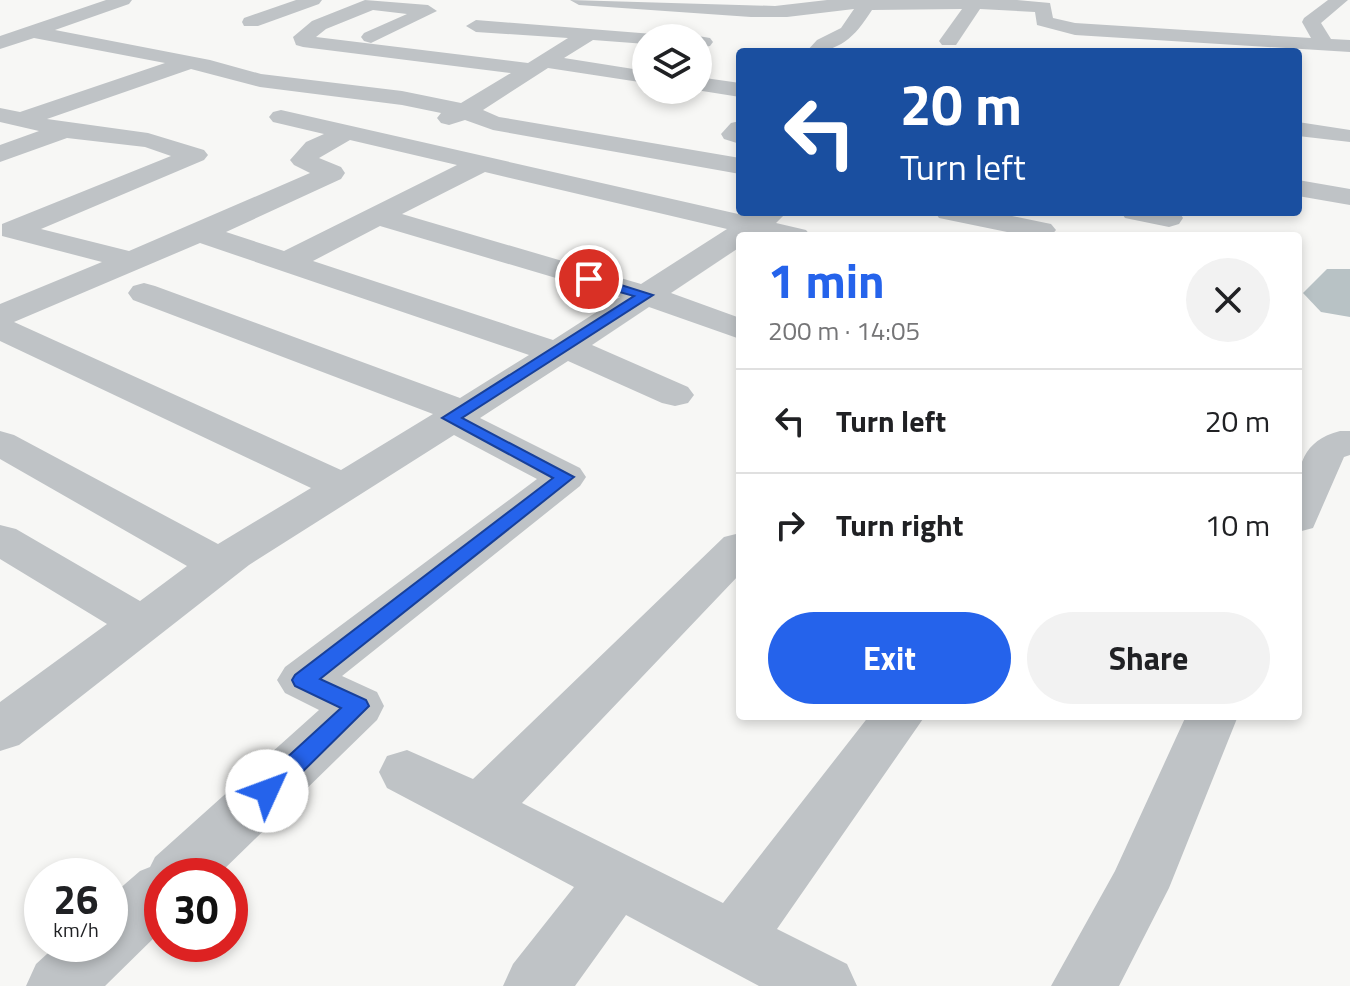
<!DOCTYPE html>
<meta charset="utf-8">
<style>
body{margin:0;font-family:"Titillium Web",sans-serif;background:#f2f2f2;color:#202124;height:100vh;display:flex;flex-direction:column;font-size:30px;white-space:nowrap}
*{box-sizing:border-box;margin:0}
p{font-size:26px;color:#757577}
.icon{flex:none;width:44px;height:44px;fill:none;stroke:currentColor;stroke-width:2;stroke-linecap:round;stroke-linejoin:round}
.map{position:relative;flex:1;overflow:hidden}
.sheet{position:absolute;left:736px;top:232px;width:566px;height:488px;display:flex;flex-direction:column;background:#fff;border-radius:8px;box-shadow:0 4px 12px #0003}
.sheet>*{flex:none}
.hud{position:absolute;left:736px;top:48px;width:566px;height:168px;border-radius:8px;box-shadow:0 4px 12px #0003;background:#1a4fa0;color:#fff;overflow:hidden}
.fabs{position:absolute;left:632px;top:24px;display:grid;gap:16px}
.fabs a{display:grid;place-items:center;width:80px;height:80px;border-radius:50%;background:#fff;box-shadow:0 4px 12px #0003;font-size:40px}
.speed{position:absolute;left:24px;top:858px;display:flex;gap:16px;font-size:40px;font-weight:700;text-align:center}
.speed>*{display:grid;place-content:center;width:104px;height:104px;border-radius:50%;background:#fff;box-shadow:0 4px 12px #0003;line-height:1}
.speed small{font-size:20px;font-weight:400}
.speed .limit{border:12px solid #d22;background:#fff;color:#111}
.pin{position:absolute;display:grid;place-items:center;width:68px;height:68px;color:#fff;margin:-34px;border:4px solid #fff;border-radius:50%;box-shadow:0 2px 8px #0007}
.me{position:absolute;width:88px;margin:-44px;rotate:47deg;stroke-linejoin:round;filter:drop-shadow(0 0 6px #0008)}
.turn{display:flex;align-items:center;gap:28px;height:168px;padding:0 32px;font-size:36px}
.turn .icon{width:104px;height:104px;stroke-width:2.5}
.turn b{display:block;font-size:56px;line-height:68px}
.round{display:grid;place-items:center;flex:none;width:84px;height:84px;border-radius:42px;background:#f2f2f2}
.head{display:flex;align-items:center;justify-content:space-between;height:136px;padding:0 32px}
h1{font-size:48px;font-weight:700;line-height:60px;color:#2563eb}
.action{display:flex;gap:16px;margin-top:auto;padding:16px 32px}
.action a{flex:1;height:92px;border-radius:48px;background:#2563eb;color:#fff;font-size:32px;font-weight:700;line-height:92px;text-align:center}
.action a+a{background:#f2f2f2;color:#202124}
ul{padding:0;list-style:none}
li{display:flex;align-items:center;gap:24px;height:104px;padding:0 32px;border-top:2px solid #e0e0e0}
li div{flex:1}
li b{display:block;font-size:30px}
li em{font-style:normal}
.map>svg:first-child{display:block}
</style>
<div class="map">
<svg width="1350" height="986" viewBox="0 0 1350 986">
<rect width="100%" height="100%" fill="#f7f7f5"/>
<!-- water -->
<path fill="#b8c2c5" d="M1327,269H1350V317L1321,312L1303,293Z"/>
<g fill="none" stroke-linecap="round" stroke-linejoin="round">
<!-- minor -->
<g fill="#bfc3c6" fill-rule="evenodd">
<path d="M106,0H132L129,4L55,30L210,60L261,74L402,91L461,103L511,73L303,47L296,45L293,37L312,21L365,0L428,5L437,11L371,43L364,41L361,37L364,33L407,14L373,10L326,29L316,37L528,63L568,38L476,32L466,26L476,20L653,34L656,38H646V44L593,40L564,58L646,71V83L548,68L483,110L499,117L740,158V174L493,130L465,120L449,125L441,123L437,118L441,113L402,105L260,87L191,69L47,119L148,133L204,150L208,155L204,160L41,229L129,251L310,173L294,165L290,160L306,142L324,134L273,122L269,117L273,112L281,110L747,216L754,212H787L776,223L806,230L811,236H740V247L671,293L740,318V339L649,307L592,345L688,387L694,395L688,403L675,406L662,403L568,361L480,418L580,468L586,477L580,486L342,676L377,692L384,706L377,720L217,876H162V930L105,986H26L36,964L58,944H110V897L140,871L150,867L155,857L319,710L285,693L277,680L285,667L537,479L454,435L249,565L19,745L0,751V702L107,624L0,559V525L16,529L140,601L187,566L0,459V431L14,435L218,544L311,488L0,341V304L102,262L2,236V224L171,156L145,147L67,138L0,162V145L39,131L0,122V108L20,112L165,63L34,38L0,49V36ZM350,140L457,165L284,251L226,232L341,179L345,173L341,167L319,158ZM485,172L727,229L641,284L402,214ZM380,226L620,297L553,340L313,261ZM200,243L529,355L460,398L155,286L144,283L133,286L128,293L133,300L433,414L341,470L14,322Z"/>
<path d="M296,0H322L319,4L258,26H244L242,22L244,18Z"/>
<path d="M570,0L775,6L827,0H1017L1050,3L1053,18L1075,23L1311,38L1302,22L1304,18L1328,0H1348L1321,23L1331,39L1350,40V52L1075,35L1037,25L1035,12L980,9L956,45H942L939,41L962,9L872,10C854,38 840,52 806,52L817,40L841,28L854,9L787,17H751L579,5Z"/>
<path d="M698,36L710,38L713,42L710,46L698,48V38H691Z"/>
<path d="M698,77L740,83V97L696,90Z"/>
<path d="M740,121V144L724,139L721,134L731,123Z"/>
<path d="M1298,122L1350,130V142L1298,136Z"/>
<path d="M1298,180L1350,189V205L1298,196Z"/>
<path d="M935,212H993L1051,224L1056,230L1051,236H1027L939,218Z"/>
<path d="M1121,212H1179L1183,218L1179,224L1169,227L1125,218Z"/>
<path d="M1340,431H1350V455L1344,457L1313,528L1298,532C1298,490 1288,444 1340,431Z"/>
<path d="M740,533V574L522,803L723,903L869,716H925L777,929L847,964L857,986H759L626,915L575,986H503L513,964L574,887L387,788L379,772L387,756L407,750L473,779L724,537Z"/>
<path d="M1186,716H1238L1169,888L1119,986H1051L1115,871Z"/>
</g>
</g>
<!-- route -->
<path fill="#2563eb" stroke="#184099" stroke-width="2" d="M589,275L653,295L462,418L574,477L320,679L366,700L369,706L276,798L267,801L258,798L255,791L258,784L341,708L295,686L292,680L295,675L553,478L442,418L634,296L584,282L582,279Z"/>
</svg>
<div class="fabs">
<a><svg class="icon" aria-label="layers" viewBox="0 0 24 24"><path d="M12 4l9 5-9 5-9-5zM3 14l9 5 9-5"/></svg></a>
</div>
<div class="speed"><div>26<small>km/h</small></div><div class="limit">30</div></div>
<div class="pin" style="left:589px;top:279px;background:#d93025"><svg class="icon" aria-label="arrive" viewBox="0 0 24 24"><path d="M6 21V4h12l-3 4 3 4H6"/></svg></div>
<svg class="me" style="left:267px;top:791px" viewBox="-20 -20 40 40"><circle r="19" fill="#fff"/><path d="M0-13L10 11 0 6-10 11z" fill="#2563eb"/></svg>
<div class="hud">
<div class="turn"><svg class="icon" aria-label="left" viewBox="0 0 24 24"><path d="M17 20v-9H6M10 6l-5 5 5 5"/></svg><div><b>20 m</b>Turn left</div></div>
</div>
<section class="sheet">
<div class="head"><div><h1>1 min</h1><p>200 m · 14:05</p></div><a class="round"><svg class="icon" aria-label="close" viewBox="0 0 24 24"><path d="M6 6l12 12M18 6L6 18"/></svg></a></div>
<ul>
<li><svg class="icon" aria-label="left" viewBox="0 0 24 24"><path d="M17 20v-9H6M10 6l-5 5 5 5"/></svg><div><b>Turn left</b></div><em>20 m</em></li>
<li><svg class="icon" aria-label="right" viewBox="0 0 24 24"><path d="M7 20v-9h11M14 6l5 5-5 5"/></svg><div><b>Turn right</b></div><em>10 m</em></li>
</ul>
<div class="action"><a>Exit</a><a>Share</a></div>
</section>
</div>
